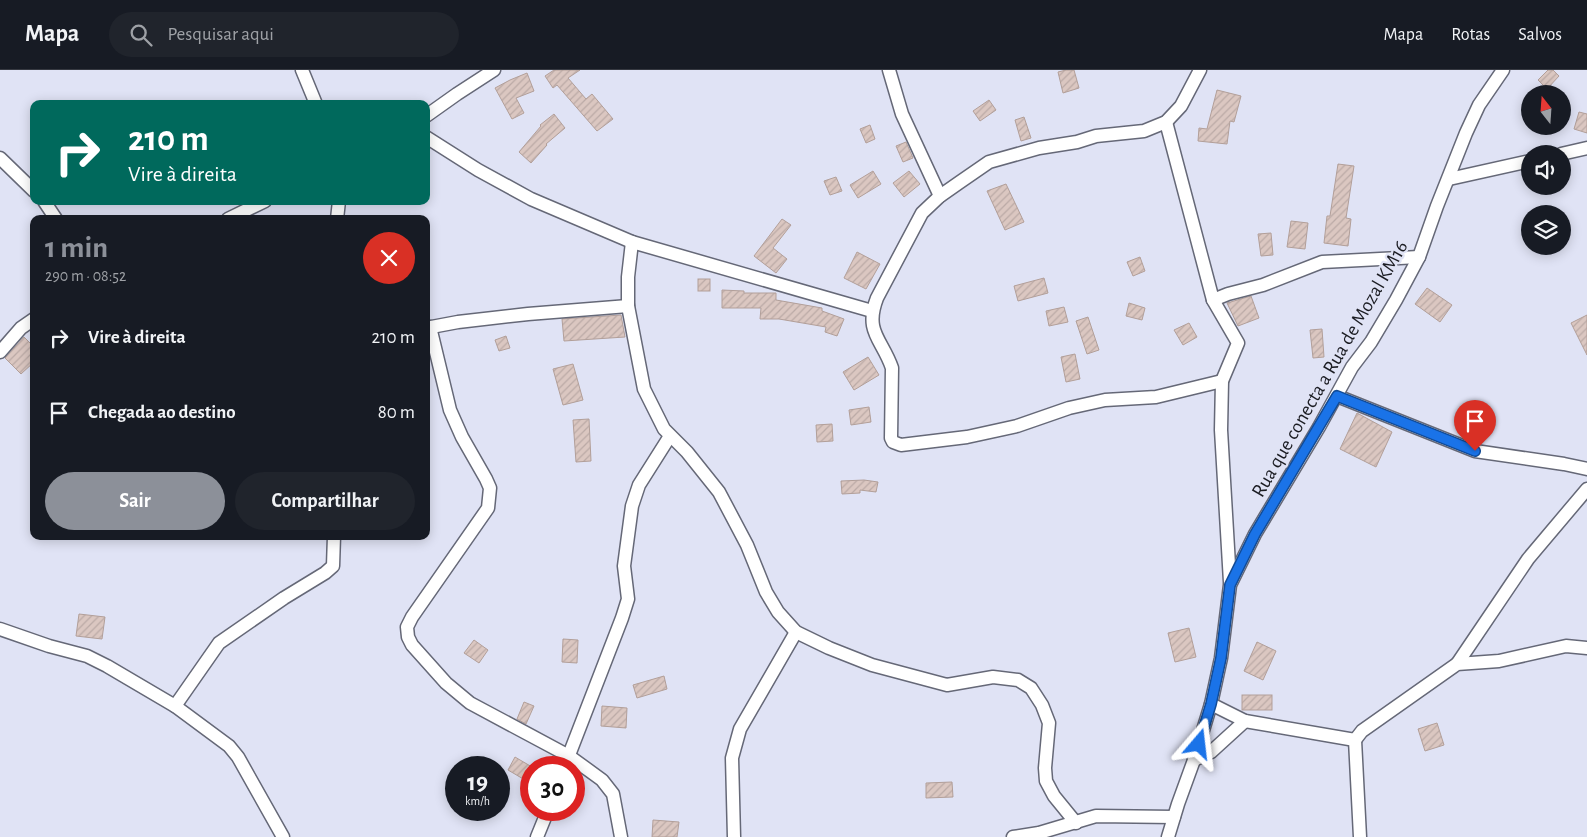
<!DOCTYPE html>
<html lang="pt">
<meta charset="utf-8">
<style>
body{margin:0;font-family:"Alegreya Sans",sans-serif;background:#20242c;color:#f1f3f6;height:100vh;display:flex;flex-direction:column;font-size:19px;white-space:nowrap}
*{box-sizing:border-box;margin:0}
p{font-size:16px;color:#9ea1a6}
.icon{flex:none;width:28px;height:28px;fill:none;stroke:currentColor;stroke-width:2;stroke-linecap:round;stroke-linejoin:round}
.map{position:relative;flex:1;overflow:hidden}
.sheet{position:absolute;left:30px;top:145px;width:400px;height:325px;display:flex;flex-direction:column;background:#171b24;border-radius:10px;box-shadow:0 2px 12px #0003}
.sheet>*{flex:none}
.top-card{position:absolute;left:30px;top:30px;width:400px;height:105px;border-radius:10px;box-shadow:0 2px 12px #0003;background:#00695c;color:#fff;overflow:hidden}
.needle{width:32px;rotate:343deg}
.tools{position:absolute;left:1521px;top:15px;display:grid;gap:10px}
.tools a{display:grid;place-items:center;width:50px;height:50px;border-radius:50%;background:#171b24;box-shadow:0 2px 12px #0003;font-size:25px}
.speed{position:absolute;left:445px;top:686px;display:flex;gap:10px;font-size:25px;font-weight:700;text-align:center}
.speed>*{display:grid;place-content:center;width:65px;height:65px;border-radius:50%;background:#171b24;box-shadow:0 2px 12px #0003;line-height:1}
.speed small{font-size:12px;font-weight:400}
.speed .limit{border:8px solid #d22;background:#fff;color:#111}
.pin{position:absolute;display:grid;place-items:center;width:42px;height:42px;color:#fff;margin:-51px -21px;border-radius:50% 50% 50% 0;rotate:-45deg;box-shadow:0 0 5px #0007}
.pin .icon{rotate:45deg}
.me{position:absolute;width:55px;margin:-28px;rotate:17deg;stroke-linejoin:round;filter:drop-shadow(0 0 4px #0008)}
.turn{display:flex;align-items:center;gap:18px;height:105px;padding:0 15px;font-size:22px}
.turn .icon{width:65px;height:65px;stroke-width:2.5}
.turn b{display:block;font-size:35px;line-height:42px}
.round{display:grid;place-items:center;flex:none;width:52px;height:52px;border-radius:26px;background:#20242c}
.overview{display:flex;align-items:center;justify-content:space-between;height:85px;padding:0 15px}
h1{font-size:30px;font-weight:700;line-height:38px;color:#8c9099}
.primary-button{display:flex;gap:10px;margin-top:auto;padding:10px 15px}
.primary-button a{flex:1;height:58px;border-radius:30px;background:#8c9099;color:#fff;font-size:20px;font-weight:700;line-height:58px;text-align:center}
.primary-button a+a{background:#20242c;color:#f1f3f6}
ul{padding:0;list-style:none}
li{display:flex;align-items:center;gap:15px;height:75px;padding:0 15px}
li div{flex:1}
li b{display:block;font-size:19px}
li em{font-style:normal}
header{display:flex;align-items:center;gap:30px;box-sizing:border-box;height:70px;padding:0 25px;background:#171b24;border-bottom:1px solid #363941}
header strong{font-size:24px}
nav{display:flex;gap:28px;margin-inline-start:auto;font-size:18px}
.search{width:350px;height:45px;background:#20242c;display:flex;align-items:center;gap:12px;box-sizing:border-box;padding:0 18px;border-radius:28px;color:#9ea1a6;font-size:19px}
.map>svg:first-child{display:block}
</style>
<header>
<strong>Mapa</strong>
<div class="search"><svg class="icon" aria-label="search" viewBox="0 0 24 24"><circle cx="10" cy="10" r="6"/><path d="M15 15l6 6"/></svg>Pesquisar aqui</div>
<nav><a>Mapa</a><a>Rotas</a><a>Salvos</a></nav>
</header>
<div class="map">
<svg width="1587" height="767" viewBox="0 0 1587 767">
<defs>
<pattern id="building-hatch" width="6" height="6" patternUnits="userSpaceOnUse" patternTransform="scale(1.25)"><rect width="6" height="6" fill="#dbc7c1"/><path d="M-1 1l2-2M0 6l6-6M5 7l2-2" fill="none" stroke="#bbaaa6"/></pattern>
</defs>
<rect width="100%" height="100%" fill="#e0e3f5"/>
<!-- building -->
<g fill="url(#building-hatch)" stroke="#b29f99">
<path d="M554,0H580L568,8L586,29L592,24L613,49L597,61L557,15L553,18L545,6Z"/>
<path d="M1066,0H1074L1079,18L1063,23L1058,2Z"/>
<path d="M1548,0H1553L1559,6L1547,19L1538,10Z"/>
<path d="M527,3L534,21L516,28L524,43L512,49L495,18L510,10Z"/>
<path d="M1217,20L1241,26L1234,52L1230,51L1227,74L1198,71L1199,58L1207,59Z"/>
<path d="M989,30L996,40L980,51L973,41Z"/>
<path d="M1579,42L1587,44V63L1574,59Z"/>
<path d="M554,44L565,58L546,74L547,75L531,93L519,82L541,56L540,55Z"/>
<path d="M1024,47L1031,68L1021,71L1015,50Z"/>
<path d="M870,55L875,69L866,73L860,59Z"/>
<path d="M906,72L913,88L903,92L896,76Z"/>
<path d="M1338,94L1354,96L1346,148L1351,149L1348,176L1324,173L1327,146H1330Z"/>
<path d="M873,101L881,114L858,128L850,115Z"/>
<path d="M909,101L920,114L904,127L893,113Z"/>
<path d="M836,107L842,121L830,125L824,111Z"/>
<path d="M1006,114L1024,152L1005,160L987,121Z"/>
<path d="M782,149L791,155L773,178L787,189L776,203L754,186Z"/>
<path d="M1291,151L1308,153L1305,179L1287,177Z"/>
<path d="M1271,163L1273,185L1261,186L1258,164Z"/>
<path d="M857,182L880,194L866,219L844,208Z"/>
<path d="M1140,187L1145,201L1133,206L1127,192Z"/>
<path d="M1044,208L1048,223L1018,231L1014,216Z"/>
<rect x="698" y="209" width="12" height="12"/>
<path d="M1427,218L1452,235L1440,252L1415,234Z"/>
<path d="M722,220L744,221V223H776V230L822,238V241L844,249L837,266L825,262L826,257L779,249H760L761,238H722Z"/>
<path d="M1251,226L1259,248L1238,256L1227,233Z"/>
<path d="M1129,233L1145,238L1142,250L1126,246Z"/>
<path d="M1064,237L1068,252L1049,256L1046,241Z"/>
<path d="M621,245L625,267L564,271L562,249Z"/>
<path d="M1587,245V285L1571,253Z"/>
<path d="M1088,247L1099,280L1087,284L1076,251Z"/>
<path d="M1189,253L1197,267L1183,275L1174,260Z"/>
<path d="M1322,259L1324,287L1313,288L1310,260Z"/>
<path d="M506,266L510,278L499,281L495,270Z"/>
<path d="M24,267L34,277V292L21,304L5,288Z"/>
<path d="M1075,284L1080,309L1066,312L1061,287Z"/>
<path d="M868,287L879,305L854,320L843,302Z"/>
<path d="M573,294L583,330L563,335L553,299Z"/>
<path d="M869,337L871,352L851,355L849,340Z"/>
<path d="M1357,343L1392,362L1376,397L1340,379Z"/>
<path d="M589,349L591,391L576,392L573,350Z"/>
<path d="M832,354L833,371L817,372L816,355Z"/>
<path d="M864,410L878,412L876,422L860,420V423L842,424L841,411Z"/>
<path d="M79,544L105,547L102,569L76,566Z"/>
<path d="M1189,558L1196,587L1175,592L1168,563Z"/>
<path d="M563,569L578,570L577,593L562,592Z"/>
<path d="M474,570L488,580L479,593L464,583Z"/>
<path d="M1257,572L1276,581L1263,610L1244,601Z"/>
<path d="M664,606L667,619L637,628L633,615Z"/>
<rect x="1242" y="625" width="30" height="15"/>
<path d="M524,632L534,636L526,654L517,649Z"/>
<path d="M602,636L627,638L626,658L601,656Z"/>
<path d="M1437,653L1444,675L1425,681L1418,659Z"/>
<path d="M515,687L532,697L525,710L508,700Z"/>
<path d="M952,712L953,727L926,728V713Z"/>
<path d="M653,750L679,752L677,767H652Z"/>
</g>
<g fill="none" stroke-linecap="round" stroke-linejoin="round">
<defs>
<g id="minor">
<path d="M302,0L316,34"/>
<path d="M889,0L902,44L940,126"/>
<path d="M1200,0L1181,36L1166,52L1144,61L1096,66L1077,72L1039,78L989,92L960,112L940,126L922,143L877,228C864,262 882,269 892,298L891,368L893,372L901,375L967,367L1017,356L1069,338L1105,330L1156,327L1222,311"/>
<path d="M426,46L457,24L494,0"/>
<path d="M1166,52L1213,230L1238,273L1222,311L1221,360L1230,512"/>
<path d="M426,67L478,100L531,129L632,172L872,241"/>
<path d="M1561,84L1587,78"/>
<path d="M0,88L34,121"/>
<path d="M1449,109L1530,91"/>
<path d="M44,131L56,149"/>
<path d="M228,149L265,131"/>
<path d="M337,149L339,131"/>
<path d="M632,172L628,207V236L644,319L664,359L687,382L719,422L747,475L766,522L778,542L796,562L829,578L872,595L947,615L993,607L1018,610L1031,618L1042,635L1049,653L1045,698L1046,711L1054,726L1076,753"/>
<path d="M1213,230L1228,224L1263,215L1322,192L1419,187"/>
<path d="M430,257L450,340L462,367L486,409L490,418L488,438L412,547L407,557L408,567L412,575L446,613L470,633L569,686L602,710L613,724L621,767"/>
<path d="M426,258L458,252L528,244L628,236"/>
<path d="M0,282L21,258L34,249"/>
<path d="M1337,326L1475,381L1564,394L1587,399"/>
<path d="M0,559L49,576L87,586L107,596L175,636L229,676L238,687L283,767"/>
<path d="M1457,594L1528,489L1587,419"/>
<path d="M1211,634L1245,651L1355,670L1360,767"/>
<path d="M175,636L219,573L284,528L325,503L333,496L334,466"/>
<path d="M1355,670L1362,661L1457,594L1499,591L1566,576L1587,578"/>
<path d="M1194,690L1211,682L1245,651"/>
<path d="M564,698L622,548L628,529L624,496L632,436L639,415L670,366"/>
<path d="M537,767L548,740"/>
<path d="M734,767L732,688L740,659L796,562"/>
<path d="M1013,767L1039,763L1096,746L1174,747"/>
<path d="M1168,767L1178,734L1194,690L1211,634L1221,588L1230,515L1255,464L1319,357L1352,297L1371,272L1396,230L1419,187L1437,136L1466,63L1479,35L1503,0"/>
</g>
</defs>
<!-- minor casing -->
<use href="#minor" stroke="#656877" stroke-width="15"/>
<!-- minor -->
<use href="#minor" stroke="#fff" stroke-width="12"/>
</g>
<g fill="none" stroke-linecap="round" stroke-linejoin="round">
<defs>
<path id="route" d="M1199,674L1211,634L1221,588L1230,515L1255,464L1337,326L1475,381"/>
</defs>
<!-- route casing -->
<use href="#route" stroke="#114b97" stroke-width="12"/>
<!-- route -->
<use href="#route" stroke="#1a73e8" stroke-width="9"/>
</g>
<g text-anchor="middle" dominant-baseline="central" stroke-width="4.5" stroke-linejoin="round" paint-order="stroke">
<!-- street labels -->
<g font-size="20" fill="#1b1c22" stroke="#e0e3f5">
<text transform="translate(1330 299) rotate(-60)">Rua que conecta a Rua de Mozal KM16</text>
</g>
</g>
</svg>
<div class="tools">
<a><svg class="needle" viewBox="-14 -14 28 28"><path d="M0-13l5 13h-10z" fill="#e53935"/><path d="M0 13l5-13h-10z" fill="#9ea1a6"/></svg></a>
<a><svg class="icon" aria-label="sound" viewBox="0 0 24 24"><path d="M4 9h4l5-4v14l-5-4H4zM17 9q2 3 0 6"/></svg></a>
<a><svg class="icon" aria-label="layers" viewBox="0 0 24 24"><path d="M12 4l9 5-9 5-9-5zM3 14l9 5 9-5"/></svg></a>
</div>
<div class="speed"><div>19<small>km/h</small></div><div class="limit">30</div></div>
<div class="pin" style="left:1475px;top:381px;background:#d93025"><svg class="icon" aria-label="arrive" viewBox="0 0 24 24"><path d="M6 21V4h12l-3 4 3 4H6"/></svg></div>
<svg class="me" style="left:1199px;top:674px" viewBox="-20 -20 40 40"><path d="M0-17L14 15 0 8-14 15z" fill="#1a73e8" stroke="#fff" stroke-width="4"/></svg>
<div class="top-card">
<div class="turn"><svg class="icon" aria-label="right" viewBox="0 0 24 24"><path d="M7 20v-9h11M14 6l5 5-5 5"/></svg><div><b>210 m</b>Vire à direita</div></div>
</div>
<section class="sheet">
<div class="overview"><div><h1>1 min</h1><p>290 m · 08:52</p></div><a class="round" style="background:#d93025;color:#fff"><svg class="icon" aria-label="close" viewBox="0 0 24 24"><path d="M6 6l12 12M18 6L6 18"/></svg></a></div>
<ul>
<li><svg class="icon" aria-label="right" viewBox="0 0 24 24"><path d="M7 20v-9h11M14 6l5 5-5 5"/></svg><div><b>Vire à direita</b></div><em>210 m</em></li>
<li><svg class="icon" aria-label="arrive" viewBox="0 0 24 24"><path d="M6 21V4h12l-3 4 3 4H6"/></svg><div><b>Chegada ao destino</b></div><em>80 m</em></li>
</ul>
<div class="primary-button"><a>Sair</a><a>Compartilhar</a></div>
</section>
</div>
